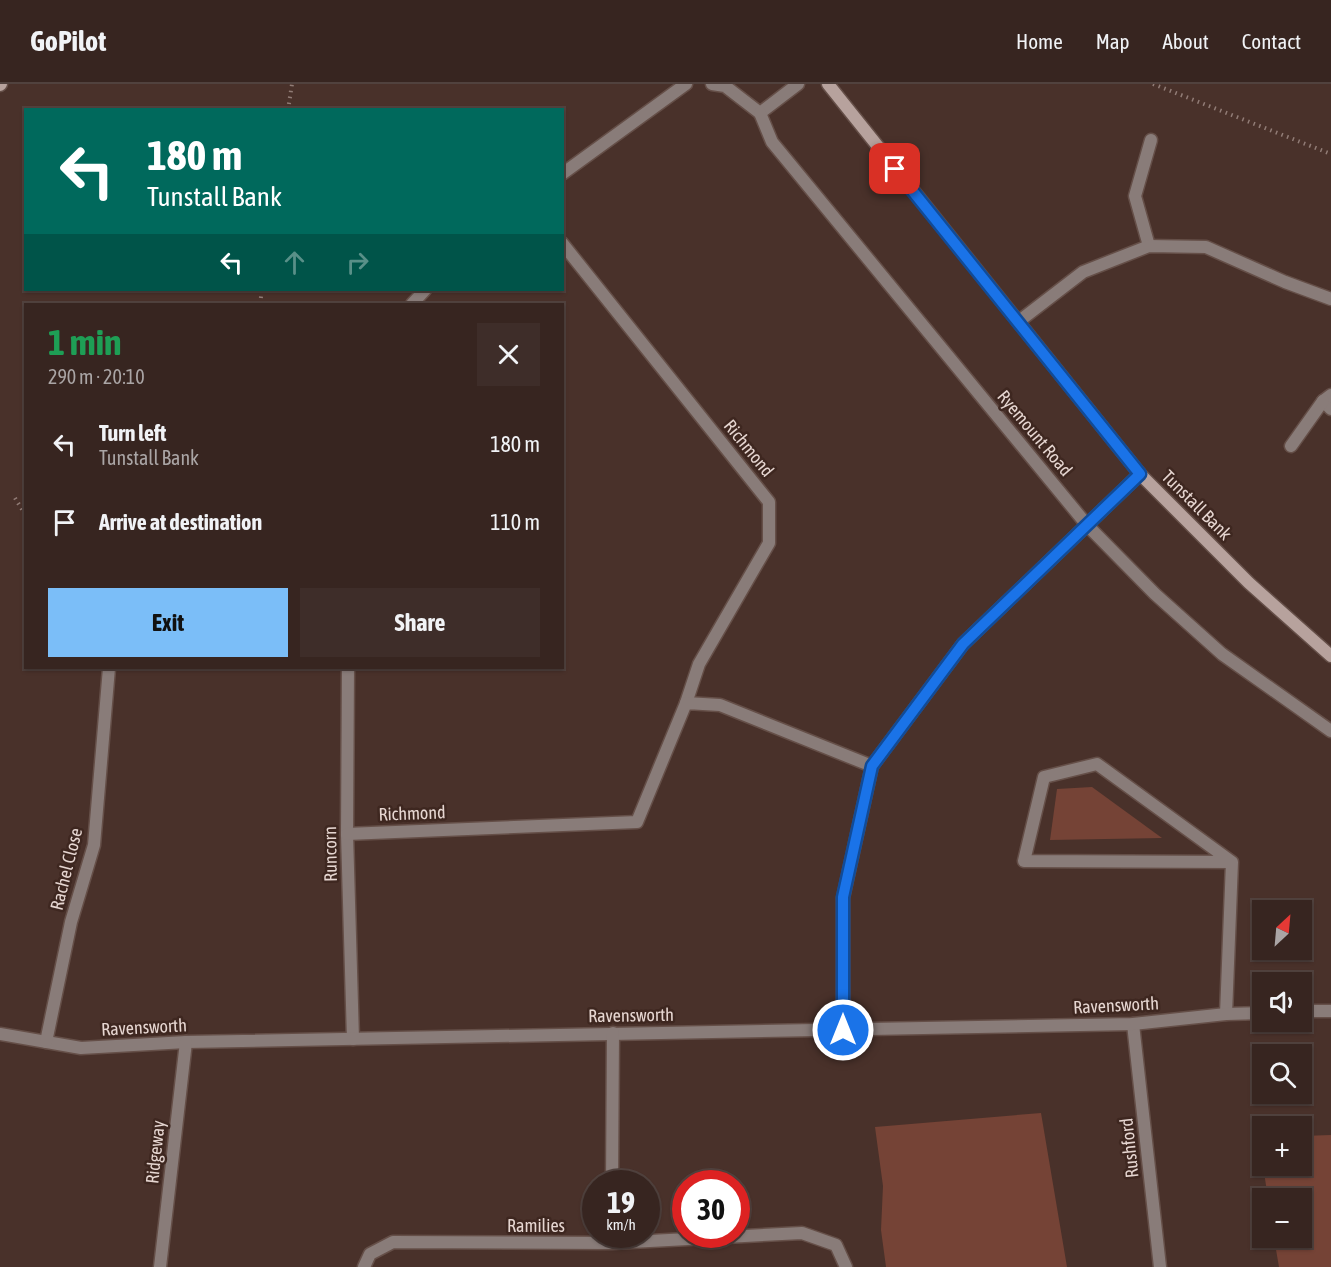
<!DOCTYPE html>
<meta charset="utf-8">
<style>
body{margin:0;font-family:"Asap Condensed",sans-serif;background:#3e2d29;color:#f1f3f6;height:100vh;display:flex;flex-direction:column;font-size:22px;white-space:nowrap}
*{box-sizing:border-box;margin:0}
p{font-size:20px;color:#aaa5a5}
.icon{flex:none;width:33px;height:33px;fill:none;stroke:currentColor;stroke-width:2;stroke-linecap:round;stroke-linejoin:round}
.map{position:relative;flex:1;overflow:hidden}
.details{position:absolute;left:24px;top:219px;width:540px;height:366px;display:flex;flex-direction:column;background:#372520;border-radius:0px;box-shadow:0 2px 4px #0004,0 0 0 2px #51423e}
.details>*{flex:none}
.guide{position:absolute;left:24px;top:24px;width:540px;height:183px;border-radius:0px;box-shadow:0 2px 4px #0004,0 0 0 2px #51423e;background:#00695c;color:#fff;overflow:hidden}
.needle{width:39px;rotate:26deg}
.controls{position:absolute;left:1252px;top:816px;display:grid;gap:12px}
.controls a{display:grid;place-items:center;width:60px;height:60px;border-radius:0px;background:#372520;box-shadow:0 2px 4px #0004,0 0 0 2px #51423e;font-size:30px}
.speed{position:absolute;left:582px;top:1086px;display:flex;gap:12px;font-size:30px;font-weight:700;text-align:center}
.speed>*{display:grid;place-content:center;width:78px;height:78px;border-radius:50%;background:#372520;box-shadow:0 2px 4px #0004,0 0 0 2px #51423e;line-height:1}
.speed small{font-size:15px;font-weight:400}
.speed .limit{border:9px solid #d22;background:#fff;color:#111}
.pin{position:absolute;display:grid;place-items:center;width:51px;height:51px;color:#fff;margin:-26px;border-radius:12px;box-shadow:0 3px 9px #0006}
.me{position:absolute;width:66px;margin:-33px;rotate:0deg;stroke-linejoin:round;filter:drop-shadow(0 0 4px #0008)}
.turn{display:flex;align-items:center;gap:21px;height:126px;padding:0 24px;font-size:27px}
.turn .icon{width:78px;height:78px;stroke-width:2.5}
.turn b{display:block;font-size:42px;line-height:51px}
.lanes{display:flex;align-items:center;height:57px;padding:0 24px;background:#0003;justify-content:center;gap:30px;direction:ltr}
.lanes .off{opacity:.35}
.round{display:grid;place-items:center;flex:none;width:63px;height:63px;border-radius:0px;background:#3e2d29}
.overview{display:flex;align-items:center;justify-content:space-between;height:102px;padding:0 24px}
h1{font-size:36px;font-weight:700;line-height:45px;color:#1e9e55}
.action{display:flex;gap:12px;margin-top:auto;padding:12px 24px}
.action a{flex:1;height:69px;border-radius:0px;background:#7bbef8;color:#111;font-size:24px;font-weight:700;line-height:69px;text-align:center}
.action a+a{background:#3e2d29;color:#f1f3f6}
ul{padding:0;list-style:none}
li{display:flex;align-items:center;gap:18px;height:78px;padding:0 24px}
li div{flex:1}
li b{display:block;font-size:22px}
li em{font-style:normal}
header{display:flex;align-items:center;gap:36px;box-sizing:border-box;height:84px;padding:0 30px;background:#372520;border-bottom:2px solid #51423e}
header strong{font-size:28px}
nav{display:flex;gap:33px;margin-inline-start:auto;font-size:21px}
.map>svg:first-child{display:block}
</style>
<header>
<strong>GoPilot</strong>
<nav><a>Home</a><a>Map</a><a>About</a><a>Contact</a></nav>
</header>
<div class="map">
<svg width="1331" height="1183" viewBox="0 0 1331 1183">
<rect width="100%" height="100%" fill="#49312a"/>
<!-- green -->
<g fill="#754336">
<path d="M1092,703L1162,754L1050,756L1057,705Z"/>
<path d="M1041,1029L1067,1183H886L881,1146L883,1102L875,1043Z"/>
<path d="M1331,1051V1183H1279L1274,1154H1302V1114H1268L1263,1082H1302V1052Z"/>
</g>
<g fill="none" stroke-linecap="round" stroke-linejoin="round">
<defs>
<path id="lane" d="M1226,930L1232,778L1097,680L1044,693L1024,777L1232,778"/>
<g id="street">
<path d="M712,0L725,2L760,29L798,0"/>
<path d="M760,29L772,58L1087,441L1155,510L1222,570L1331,647"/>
<path d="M562,90L686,0"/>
<path d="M562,159L769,418V459L699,580L686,619"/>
<path d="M1149,162L1135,112L1151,56"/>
<path d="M412,220L425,206"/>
<path d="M1018,238L1083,188L1149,162L1206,163L1285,198L1331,215"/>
<path d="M1331,311L1323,317L1331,325"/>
<path d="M1291,362L1323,317"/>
<path d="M348,584L347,750L353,955"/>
<path d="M347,750L637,738L686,619L720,621L872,682"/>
<path d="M1302,927H1331"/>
<path d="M1133,940L1160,1183"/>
<path d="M843,946V814L872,682L963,560L1140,390"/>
<path d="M0,950L81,964L186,958L1133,940L1226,930L1263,929"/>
<path d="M46,958L71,838L94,761L109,584"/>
<path d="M612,1100L613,949"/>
<path d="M160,1183L186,958"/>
<path d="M364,1183L370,1170L393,1158L612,1159L802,1149L836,1161L846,1183"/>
</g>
<g id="secondary">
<path d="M828,0L1140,390L1249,499L1331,572"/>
<path d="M0,1L1,0"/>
</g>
</defs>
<!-- lane casing -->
<use href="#lane" stroke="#654f48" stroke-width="15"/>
<!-- street casing -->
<use href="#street" stroke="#654f48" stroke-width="15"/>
<!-- secondary casing -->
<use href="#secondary" stroke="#654f48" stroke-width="15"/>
<!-- path -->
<g stroke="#917c76" stroke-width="4" stroke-dasharray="1.5 4.5" stroke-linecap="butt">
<path d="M1153,0L1331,70"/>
<path d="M288,26L292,0"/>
<path d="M260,220L262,206"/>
<path d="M15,414L26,432"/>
</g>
<!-- lane -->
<use href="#lane" stroke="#897c79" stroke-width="12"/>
<!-- street -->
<use href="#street" stroke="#897c79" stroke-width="12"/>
<!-- secondary -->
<use href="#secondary" stroke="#b7a29d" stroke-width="12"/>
</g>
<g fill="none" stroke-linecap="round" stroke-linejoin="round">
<defs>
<path id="route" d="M843,946V813L872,682L963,560L1140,390L895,85"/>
</defs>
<!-- route casing -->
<use href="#route" stroke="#114b97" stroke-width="15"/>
<!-- route -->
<use href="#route" stroke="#1a73e8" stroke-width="10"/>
</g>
<g text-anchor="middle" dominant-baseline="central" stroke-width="5" stroke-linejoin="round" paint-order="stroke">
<!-- street labels -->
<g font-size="18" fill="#e6d6d1" stroke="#3e2720">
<text transform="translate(1035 349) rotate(50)">Ryemount Road</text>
<text transform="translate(749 364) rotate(51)">Richmond</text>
<text transform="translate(1197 421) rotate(45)">Tunstall Bank</text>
<text transform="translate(412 729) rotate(-2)">Richmond</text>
<text transform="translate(330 770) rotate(-91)">Runcorn</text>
<text transform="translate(66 785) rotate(-76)">Rachel Close</text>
<text transform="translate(1116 921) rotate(-3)">Ravensworth</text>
<text transform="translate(631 931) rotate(-1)">Ravensworth</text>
<text transform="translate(144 943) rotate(-3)">Ravensworth</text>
<text transform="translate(1129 1064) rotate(-96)">Rushford</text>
<text transform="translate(155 1068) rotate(-84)">Ridgeway</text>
<text x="536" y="1141">Ramilies</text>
</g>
</g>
</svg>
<div class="controls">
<a><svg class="needle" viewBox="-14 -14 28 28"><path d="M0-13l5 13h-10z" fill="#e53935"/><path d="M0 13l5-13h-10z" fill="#aaa5a5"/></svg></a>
<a><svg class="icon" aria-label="sound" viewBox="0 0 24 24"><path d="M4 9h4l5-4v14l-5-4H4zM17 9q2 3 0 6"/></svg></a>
<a><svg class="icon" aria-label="search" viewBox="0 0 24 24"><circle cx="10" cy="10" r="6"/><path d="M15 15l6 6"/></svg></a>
<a>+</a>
<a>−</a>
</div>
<div class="speed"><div>19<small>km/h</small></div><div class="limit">30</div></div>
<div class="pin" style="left:895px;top:85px;background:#d93025"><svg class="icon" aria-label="arrive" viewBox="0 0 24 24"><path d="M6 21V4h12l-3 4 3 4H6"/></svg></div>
<svg class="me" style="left:843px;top:946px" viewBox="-20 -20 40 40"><circle r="17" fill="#1a73e8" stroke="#fff" stroke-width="3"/><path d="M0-11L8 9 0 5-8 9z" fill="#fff"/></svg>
<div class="guide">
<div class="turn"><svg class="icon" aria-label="left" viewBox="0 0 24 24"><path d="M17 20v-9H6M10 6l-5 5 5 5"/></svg><div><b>180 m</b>Tunstall Bank</div></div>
<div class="lanes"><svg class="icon" aria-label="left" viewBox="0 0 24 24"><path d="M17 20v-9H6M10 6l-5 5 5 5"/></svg><svg class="icon off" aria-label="ahead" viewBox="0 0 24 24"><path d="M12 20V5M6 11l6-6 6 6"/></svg><svg class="icon off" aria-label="right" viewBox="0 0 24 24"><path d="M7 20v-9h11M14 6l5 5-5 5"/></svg></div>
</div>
<section class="details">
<div class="overview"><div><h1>1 min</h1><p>290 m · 20:10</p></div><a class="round"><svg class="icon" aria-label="close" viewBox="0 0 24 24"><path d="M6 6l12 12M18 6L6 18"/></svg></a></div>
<ul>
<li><svg class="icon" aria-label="left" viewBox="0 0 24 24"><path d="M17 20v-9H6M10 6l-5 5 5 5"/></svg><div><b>Turn left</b><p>Tunstall Bank</p></div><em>180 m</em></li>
<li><svg class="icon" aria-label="arrive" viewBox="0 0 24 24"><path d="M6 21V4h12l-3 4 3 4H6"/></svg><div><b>Arrive at destination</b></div><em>110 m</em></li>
</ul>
<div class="action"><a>Exit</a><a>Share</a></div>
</section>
</div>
